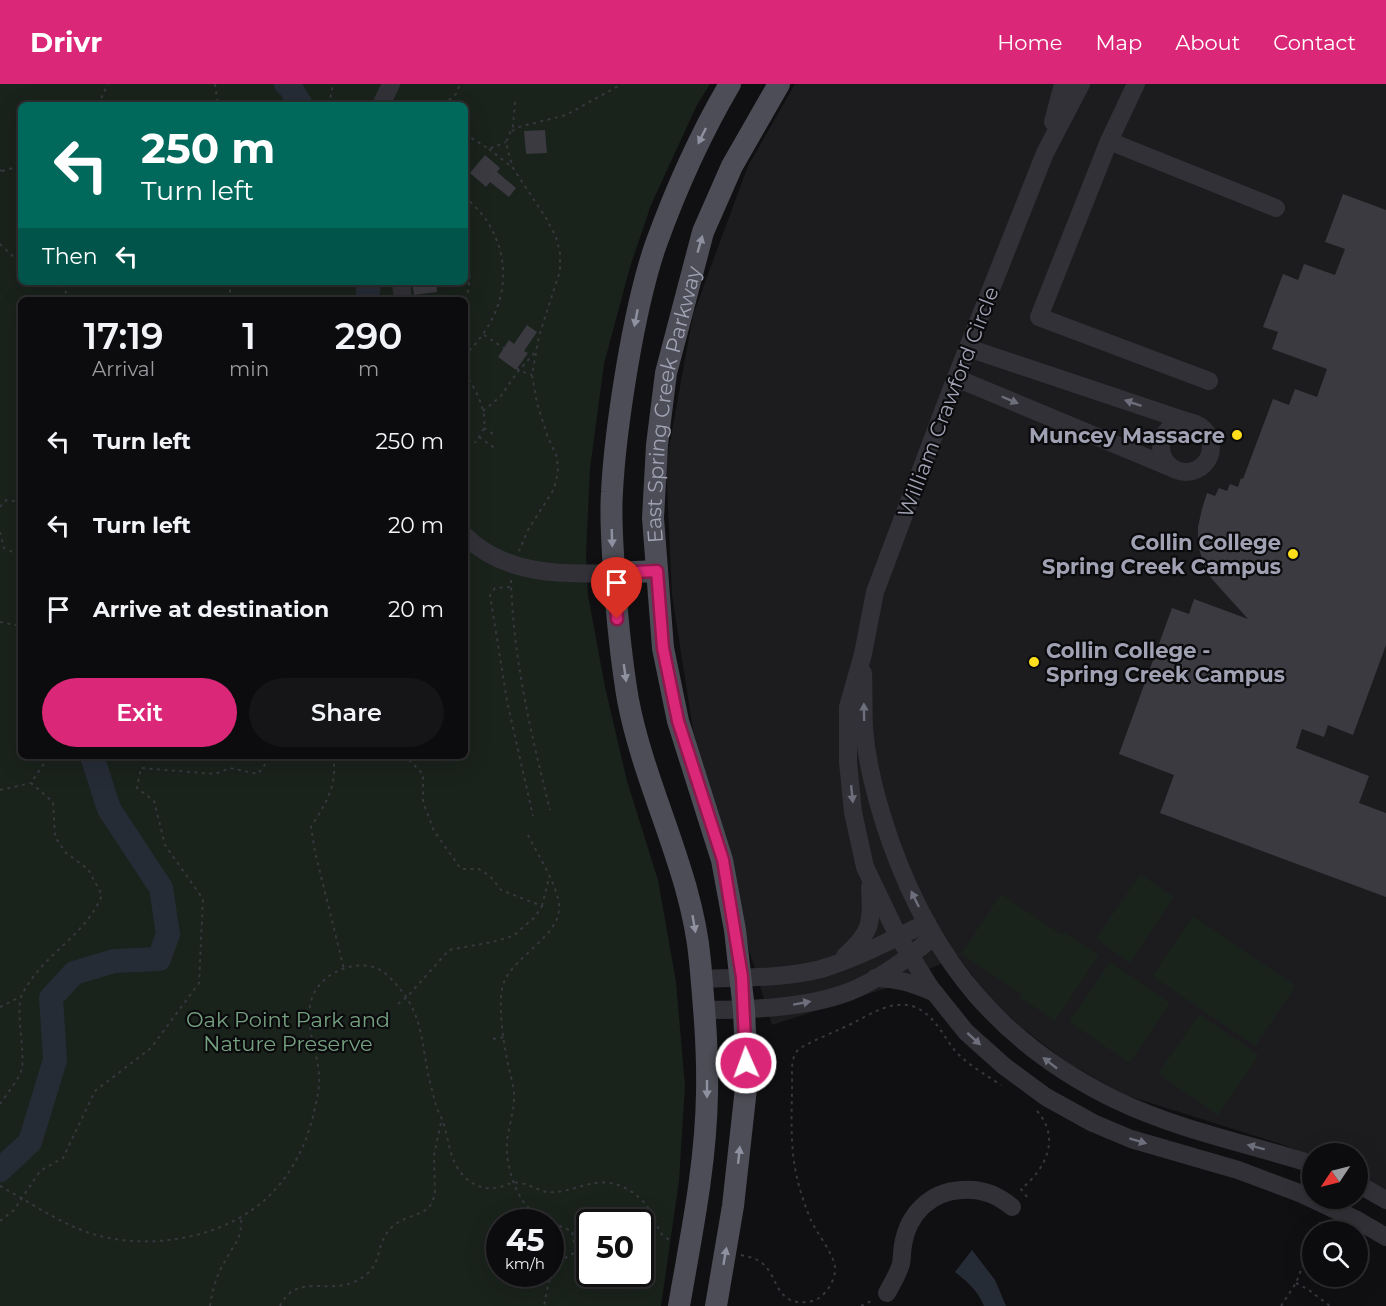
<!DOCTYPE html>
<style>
body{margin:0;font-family:Montserrat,sans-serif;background:#151517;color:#f1f3f6;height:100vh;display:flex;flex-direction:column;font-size:22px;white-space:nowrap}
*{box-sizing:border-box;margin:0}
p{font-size:20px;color:#9a9b9e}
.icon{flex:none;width:33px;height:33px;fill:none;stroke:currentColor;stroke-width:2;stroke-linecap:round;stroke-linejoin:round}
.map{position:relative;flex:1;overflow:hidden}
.details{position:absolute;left:18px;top:213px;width:450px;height:462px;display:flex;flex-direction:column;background:#0c0c0e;border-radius:9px;box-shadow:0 6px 24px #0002,0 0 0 2px #2c2c2e}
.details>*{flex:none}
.hud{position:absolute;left:18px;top:18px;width:450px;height:183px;border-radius:9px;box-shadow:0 6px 24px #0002,0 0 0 2px #2c2c2e;background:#00695c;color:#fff;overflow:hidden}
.needle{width:39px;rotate:235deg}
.tools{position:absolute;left:1302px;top:1059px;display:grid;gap:12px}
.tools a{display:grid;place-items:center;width:66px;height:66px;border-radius:50%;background:#0c0c0e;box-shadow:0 6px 24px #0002,0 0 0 2px #2c2c2e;font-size:30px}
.speed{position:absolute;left:486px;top:1125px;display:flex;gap:12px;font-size:30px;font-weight:700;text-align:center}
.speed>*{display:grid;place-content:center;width:78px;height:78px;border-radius:50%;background:#0c0c0e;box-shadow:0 6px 24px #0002,0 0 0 2px #2c2c2e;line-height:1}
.speed small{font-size:15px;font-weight:400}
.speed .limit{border:3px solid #111;border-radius:9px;background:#fff;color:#111}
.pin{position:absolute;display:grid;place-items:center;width:51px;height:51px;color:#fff;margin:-62px -26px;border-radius:50% 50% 50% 0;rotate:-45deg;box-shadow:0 0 6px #0007}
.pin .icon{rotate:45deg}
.me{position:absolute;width:66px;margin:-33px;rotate:358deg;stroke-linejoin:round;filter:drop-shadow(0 0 4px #0008)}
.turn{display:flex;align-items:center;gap:21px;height:126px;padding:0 24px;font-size:27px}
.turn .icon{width:78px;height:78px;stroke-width:2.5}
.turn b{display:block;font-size:42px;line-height:51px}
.then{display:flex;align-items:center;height:57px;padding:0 24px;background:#0003;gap:12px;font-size:22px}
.eta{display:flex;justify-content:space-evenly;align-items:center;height:102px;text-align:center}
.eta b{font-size:36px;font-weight:600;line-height:42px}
.button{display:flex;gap:12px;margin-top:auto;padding:12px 24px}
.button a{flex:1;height:69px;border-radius:36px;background:#db2777;color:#fff;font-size:24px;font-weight:600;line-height:69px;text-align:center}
.button a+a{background:#151517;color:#f1f3f6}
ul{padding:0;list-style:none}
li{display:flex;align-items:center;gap:18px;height:84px;padding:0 24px}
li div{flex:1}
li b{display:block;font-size:22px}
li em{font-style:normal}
header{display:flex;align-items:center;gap:36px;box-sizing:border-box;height:84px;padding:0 30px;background:#db2777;color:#fff}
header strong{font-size:28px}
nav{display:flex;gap:33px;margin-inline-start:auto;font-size:21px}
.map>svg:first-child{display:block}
</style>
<header>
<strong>Drivr</strong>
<nav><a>Home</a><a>Map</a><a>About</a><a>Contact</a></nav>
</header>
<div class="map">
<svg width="1386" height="1222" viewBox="0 0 1386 1222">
<rect width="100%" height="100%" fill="#101012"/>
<!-- built -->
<path fill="#1c1c1f" d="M795,0H1386V1107L1358,1091V1070H1312V1072L1281,1060L1125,1011L1068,979L1021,943L988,912L958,872L887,904L772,941L750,869L693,646L672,511L666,380L693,231L748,82Z"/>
<!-- green -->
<g fill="#1a221c" fill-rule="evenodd">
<path d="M0,0H710L696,23L651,121L630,183L604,280L590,385L586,470L588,511L605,603L627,697L658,796L676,898L685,1002L679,1097L661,1222H0ZM21,21H465V198H21ZM21,216H465V672H21ZM500,1138H550V1190H500ZM590,1138H640V1190H590Z"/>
<path d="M1140,790L1174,813L1130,879L1096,855Z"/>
<path d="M1001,810L1062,851L1064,848L1099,871L1055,937L1019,913L1021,910L961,870Z"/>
<path d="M1193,832L1296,902L1255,962L1152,892Z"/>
<path d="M1110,878L1170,919L1130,979L1069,938Z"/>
<path d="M1199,930L1259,971L1218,1031L1158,990Z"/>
</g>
<!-- water -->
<path fill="#262c36" d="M972,1166L995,1196L1006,1222H984C978,1207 968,1198 955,1188Z"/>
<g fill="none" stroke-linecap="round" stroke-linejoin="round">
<!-- river -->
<g stroke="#262c36" stroke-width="24">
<path d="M286,0L290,3L301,21"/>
<path d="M367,198L369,200L367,216"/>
<path d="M0,1086L30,1058L55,976L51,914L74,889L114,877L159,875L168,850L161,804L109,725L92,672"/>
</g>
</g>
<!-- building -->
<g fill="#3a3a40">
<path d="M545,46L547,69L526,70L524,47Z"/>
<path d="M485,71L500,84L497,88L516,104L509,113L490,98L486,103L470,89Z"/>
<path d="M1343,110L1386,126V561L1353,651L1328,641L1324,653L1302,645L1296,664L1369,692L1359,719L1386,729V813L1160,729L1174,691L1119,670L1172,524L1189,530L1194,515L1248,535L1211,494L1203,478L1198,461V443L1202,425L1207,409L1215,412L1219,404L1227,407L1230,400L1238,403L1241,394L1243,395L1273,315L1289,321L1295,305L1317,313L1327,285L1272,265L1278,248L1263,243L1283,190L1298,196L1304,180L1335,191L1345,165L1325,158Z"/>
<path d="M412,198H436L437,208L414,211Z"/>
<path d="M527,241L537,248L524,267L528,269L516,286L498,273L509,256L514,260Z"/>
</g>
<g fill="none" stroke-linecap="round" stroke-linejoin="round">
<!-- path -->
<g stroke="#37373e" stroke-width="2" stroke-dasharray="3 4.5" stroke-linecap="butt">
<path d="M215,0L218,21"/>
<path d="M515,18L513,42L506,58L508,67L513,84L546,134L556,153L560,169V187L539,252L532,291L537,319L547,351L557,373L558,388L554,405L528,446L519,467"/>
<path d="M98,21L108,0"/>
<path d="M329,21L333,0"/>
<path d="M443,21L456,10L460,0"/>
<path d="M512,47L519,43L566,31L622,0"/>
<path d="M465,50L489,65L506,58"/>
<path d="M489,65L513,84"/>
<path d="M0,86L2,87L0,92"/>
<path d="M2,87L21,82"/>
<path d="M465,112C472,120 481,128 487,137C516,183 504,232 467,269L465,266"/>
<path d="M0,160L21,180"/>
<path d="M465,169C471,184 471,201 465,217"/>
<path d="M55,198L65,203L67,216"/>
<path d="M230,216V198"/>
<path d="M484,251L504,264"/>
<path d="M518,284V286L532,291"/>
<path d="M465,289C474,303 487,325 484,343C483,348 478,354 475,359"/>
<path d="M483,327L501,312L516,290L535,268"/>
<path d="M484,344L496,352"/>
<path d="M479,353L496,365"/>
<path d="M0,423L6,416L21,418"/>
<path d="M0,448L4,464L21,472"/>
<path d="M511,496C513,574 531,650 550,726"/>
<path d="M510,503L495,504L490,511L507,617L533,732"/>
<path d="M0,538L21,542"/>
<path d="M333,672C338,701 326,719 311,743L315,768L344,885"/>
<path d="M0,706L31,699"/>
<path d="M528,751C537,770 561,806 559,826C557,853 515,872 504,898C497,915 503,956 507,975C509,987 513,998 514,1010C515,1031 505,1049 507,1069C508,1084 514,1103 522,1116C530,1129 558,1142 572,1147L576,1168C548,1181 550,1194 544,1222"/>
<path d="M542,822L549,794"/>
<path d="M398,920L407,913L449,866L492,858L513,852L535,833L542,822L501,806L490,792L479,785H461L434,747L423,718V690L405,672"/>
<path d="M0,923L20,913"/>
<path d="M493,955L504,953"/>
<path d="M0,1020C6,1011 20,994 22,984C25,967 15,924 22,911C41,871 86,852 102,811L88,785L66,769L55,753L53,718L31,699L49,672"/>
<path d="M0,1102C32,1119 64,1143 100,1152C160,1167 239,1151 280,1100C298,1078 309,1052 315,1024C317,1013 320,1003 319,992C318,965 303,941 312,914C320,892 345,879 368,882C379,883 387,890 394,898C427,933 420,964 432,1006C434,1013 435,1020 438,1027C440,1032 443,1036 444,1041C449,1058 450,1076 462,1090C472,1102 486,1107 500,1103C507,1101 513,1097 521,1099C534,1102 542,1110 556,1108C579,1106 594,1093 618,1101C633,1106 647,1119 653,1132C659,1143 658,1152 671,1156"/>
<path d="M1027,1113L1021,1105C1046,1085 1061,1054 1037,1027"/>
<path d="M0,1137L14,1126L40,1087L63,1074L95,1007L151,964L199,899L203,815L165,761L154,717L137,704L141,684L215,690L230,684L258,690L269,675L268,672"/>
<path d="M1316,1148L1321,1137"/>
<path d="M741,1171C749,1173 756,1174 762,1179C777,1191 775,1214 797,1218C805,1219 812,1218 819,1214C828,1208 836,1194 835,1183C833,1168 816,1149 810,1134C790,1085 791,1057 792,1005C793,993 789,976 798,966C804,960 844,944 855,938C872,929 895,915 915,923C936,932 943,953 957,969C970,982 986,991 1001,1001"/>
<path d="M1296,1199L1309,1206L1330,1222"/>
<path d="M210,1222C212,1207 217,1190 225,1177C235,1158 242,1156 241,1133"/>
<path d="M280,1222C296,1189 327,1210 354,1198C385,1184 373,1166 389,1146C400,1133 416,1133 429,1124L435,1111L434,1071L442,1034"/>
<path d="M861,1222L873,1216"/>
<path d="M1281,1222L1296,1199L1312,1157"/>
</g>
<!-- minor -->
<g stroke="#313137" stroke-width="18">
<path d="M1081,0L1045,69L951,306L875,508L863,570L848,623V678L853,728L865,783L898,852L930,903L966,948L1004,982L1046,1013L1093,1039L1131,1055L1238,1086L1302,1110L1357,1136L1386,1153"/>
<path d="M381,21L391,0"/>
<path d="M1053,38L1063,0"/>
<path d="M1109,57L1136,0"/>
<path d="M401,198L403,216"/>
<path d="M968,264L1189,338"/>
<path d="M956,294L1172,384"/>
<path d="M1209,297L1039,233L1109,57L1276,124"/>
<circle cx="1186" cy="363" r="25"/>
<path d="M465,452C505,491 563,491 614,489"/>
<path d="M863,589C864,608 863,626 864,644C867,683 878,722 891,759C934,879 1002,961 1118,1017C1179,1046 1249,1060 1312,1080"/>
<path d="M845,872C872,848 872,838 870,803"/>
<path d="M875,894C900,895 912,899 935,909"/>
<path d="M701,895C740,893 782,895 821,885C858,874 892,855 927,839"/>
<path d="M703,926C750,926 815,924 858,904C885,891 911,872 934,852"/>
<path d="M1358,1100L1386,1116"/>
<path d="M887,1209C892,1200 898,1190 901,1180C902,1174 902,1167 903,1161C908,1130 930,1108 961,1106C981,1104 997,1110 1012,1123"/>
</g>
<!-- major -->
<g stroke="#4c4d56" stroke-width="22">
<path d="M614,489L657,487"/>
<path d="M679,1222C691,1152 706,1081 707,1009C708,966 704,921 700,877C692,787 645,705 628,616C621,575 617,532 614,490C613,463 610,436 612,408C614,366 620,325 627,283C634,242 642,200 656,160C676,105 700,51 730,0"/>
<path id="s1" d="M716,1222L733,1122L747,995L744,926L735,846L722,776L678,637L663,564L653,434L657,361L666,289L703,148L732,82L779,0"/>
</g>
</g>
<!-- one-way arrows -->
<defs><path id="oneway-solid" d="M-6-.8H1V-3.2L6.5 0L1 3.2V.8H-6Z" transform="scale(1.5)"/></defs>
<g fill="#8f91a1">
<use href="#oneway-solid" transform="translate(702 52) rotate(116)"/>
<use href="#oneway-solid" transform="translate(700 160) rotate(-74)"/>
<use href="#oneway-solid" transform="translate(636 234) rotate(101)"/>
<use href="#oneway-solid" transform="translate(612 454) rotate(88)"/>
<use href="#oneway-solid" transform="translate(625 589) rotate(82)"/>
<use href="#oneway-solid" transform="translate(694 840) rotate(80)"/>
<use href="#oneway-solid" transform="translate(707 1005) rotate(90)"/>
<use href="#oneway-solid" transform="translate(739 1071) rotate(-84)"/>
<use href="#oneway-solid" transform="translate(725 1172) rotate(-80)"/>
</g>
<g fill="#6e6f7c">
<use href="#oneway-solid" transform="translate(1010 316) rotate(23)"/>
<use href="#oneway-solid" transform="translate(1133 319) rotate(-161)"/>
<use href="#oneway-solid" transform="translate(864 628) rotate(-91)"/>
<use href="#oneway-solid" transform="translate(852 710) rotate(84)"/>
<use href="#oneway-solid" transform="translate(915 815) rotate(-116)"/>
<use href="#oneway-solid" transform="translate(802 919) rotate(-10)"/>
<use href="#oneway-solid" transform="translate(974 955) rotate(42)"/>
<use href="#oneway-solid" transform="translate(1050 979) rotate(-142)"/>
<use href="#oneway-solid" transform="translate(1138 1057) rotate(17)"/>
<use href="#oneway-solid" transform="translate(1256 1063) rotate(-165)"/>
</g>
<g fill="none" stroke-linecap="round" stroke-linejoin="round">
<defs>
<path id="route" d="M617,535L614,489L657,487L663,564L678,637L723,776L742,893L746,979"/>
</defs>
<!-- route casing -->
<use href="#route" stroke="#8e194d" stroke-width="15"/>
<!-- route -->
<use href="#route" stroke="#db2777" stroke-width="10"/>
</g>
<!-- markers -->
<g fill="#ffdf1b" stroke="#0b0b0d" stroke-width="2">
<circle cx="1237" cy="351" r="6"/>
<circle cx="1293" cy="470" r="6"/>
<circle cx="1034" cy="578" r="6"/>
</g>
<g text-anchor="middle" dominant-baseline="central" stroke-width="4.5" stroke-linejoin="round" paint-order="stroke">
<!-- street labels -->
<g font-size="21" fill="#a0a2b4" stroke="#0b0b0d">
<text transform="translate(948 318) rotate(-69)">William Crawford Circle</text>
<text stroke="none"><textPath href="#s1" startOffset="916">East Spring Creek Parkway</textPath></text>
</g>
<!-- poi labels -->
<g font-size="21" font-weight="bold" fill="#a0a2b4" stroke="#0b0b0d" text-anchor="end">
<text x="1225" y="351">Muncey Massacre</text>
<text x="1281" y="458">Collin College<tspan x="1281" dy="24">Spring Creek Campus</tspan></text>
<text x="1046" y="566" text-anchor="start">Collin College -<tspan x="1046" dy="24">Spring Creek Campus</tspan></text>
</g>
<!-- park labels -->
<g font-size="21" fill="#75a180" stroke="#0b0b0d">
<text x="288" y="935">Oak Point Park and<tspan x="288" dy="24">Nature Preserve</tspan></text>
</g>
</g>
</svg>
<div class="tools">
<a><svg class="needle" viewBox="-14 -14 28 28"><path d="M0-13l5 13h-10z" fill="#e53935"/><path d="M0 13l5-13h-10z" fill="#9a9b9e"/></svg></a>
<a><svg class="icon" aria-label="search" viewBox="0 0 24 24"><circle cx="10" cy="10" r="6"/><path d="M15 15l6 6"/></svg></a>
</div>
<div class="speed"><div>45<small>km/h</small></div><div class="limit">50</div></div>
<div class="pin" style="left:617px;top:535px;background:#d93025"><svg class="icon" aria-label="arrive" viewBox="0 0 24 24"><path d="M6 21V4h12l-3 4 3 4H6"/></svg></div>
<svg class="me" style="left:746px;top:979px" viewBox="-20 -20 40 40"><circle r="17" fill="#db2777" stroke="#fff" stroke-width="3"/><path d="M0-11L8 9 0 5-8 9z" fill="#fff"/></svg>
<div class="hud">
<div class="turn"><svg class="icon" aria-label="left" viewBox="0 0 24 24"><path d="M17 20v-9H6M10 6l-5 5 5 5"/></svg><div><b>250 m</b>Turn left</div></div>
<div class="then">Then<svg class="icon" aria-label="left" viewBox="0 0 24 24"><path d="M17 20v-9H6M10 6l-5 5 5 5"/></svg></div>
</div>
<section class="details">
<div class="eta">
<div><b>17:19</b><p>Arrival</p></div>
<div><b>1</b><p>min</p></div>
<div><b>290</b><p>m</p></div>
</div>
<ul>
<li><svg class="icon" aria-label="left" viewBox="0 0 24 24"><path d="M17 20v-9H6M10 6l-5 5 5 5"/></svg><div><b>Turn left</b></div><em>250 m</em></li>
<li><svg class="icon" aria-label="left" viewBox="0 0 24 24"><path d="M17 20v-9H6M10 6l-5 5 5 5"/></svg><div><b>Turn left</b></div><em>20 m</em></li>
<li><svg class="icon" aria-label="arrive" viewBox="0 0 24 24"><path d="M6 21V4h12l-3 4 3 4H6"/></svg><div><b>Arrive at destination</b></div><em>20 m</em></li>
</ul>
<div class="button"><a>Exit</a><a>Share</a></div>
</section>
</div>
